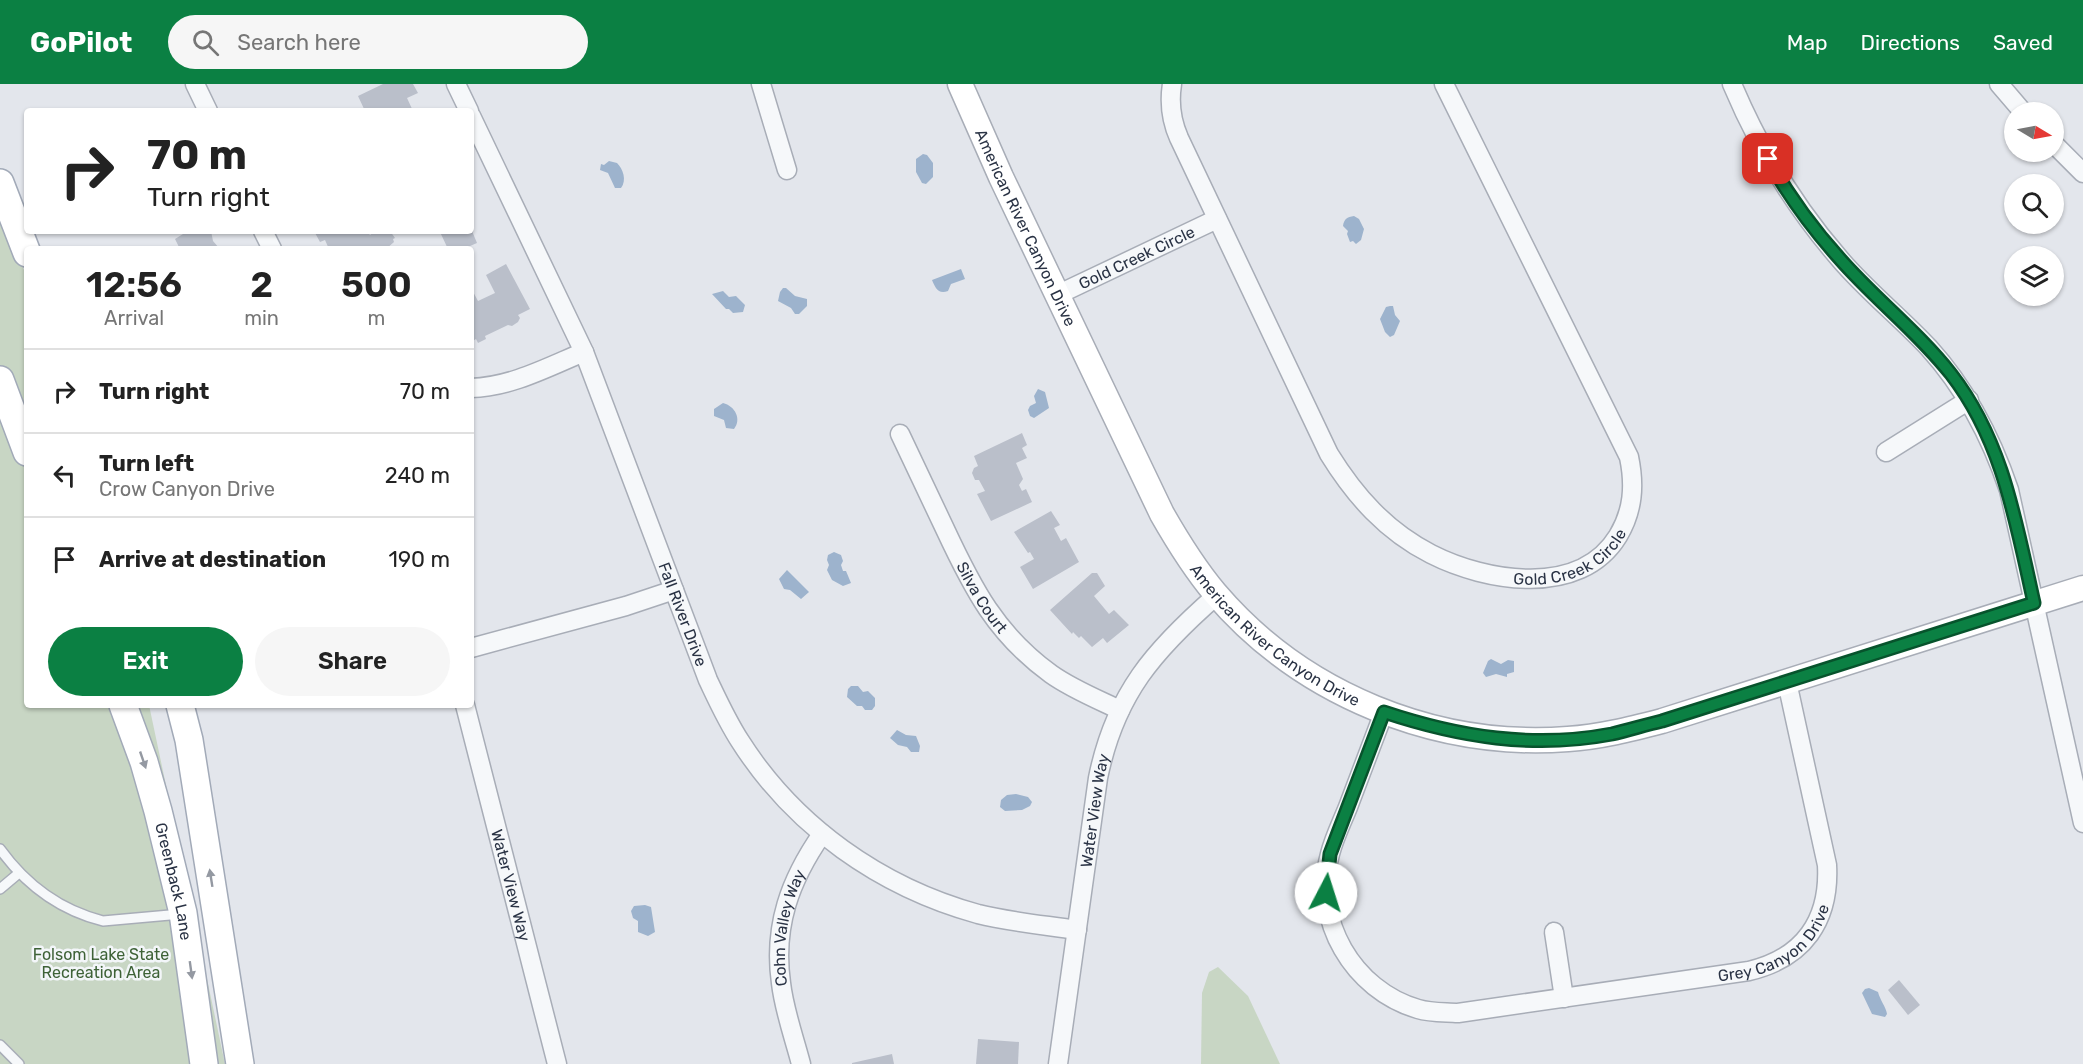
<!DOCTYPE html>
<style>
body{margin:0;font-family:Rubik,sans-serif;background:#f6f6f6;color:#222;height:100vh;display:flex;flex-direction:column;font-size:22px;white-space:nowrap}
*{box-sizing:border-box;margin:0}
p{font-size:20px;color:#767676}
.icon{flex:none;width:33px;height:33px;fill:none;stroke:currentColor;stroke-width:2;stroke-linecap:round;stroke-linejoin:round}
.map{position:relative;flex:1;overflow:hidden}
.side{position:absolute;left:24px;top:162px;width:450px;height:462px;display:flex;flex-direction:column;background:#fff;border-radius:6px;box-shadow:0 2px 4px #0004}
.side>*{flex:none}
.guide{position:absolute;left:24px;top:24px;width:450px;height:126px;border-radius:6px;box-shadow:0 2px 4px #0004;background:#fff;color:#222;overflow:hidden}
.needle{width:39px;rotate:100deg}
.fabs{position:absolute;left:2004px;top:18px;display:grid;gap:12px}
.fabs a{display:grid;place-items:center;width:60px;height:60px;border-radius:50%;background:#fff;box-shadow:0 2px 4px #0004;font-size:30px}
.pin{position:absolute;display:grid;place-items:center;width:51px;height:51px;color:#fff;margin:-26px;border-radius:12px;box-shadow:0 3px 9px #0006}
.me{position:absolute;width:66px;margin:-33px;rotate:5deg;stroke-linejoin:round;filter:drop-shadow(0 0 4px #0008)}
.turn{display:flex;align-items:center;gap:21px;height:126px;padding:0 24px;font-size:27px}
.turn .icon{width:78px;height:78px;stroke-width:2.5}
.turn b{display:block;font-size:42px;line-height:51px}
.eta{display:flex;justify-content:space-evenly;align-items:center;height:102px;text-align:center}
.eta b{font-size:36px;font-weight:600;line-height:42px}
.button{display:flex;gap:12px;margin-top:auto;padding:12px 24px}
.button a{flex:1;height:69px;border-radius:36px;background:#0b8043;color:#fff;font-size:24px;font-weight:600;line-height:69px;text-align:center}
.button a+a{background:#f6f6f6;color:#222}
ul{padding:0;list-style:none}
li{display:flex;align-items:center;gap:18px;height:84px;padding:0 24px;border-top:2px solid #e0e0e0}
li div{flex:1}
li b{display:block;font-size:22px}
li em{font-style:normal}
header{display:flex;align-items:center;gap:36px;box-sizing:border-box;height:84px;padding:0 30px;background:#0b8043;color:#fff}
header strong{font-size:28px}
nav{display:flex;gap:33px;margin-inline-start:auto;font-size:21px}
.search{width:420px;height:54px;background:#f6f6f6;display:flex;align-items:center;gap:15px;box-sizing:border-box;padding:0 21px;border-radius:33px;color:#767676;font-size:22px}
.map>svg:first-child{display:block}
</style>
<header>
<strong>GoPilot</strong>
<div class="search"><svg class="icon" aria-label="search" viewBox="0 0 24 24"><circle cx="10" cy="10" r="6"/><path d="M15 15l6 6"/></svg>Search here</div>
<nav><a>Map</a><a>Directions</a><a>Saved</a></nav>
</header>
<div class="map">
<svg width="2083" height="980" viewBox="0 0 2083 980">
<rect width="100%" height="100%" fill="#e3e6ec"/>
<!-- green -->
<g fill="#c8d6c4">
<path d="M0,137L27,192V621H149L225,980H0Z"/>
<path d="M1218,883L1248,912L1280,980H1201L1202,909L1209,888Z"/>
</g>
<!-- water -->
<g fill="#9db3cd">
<path d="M923,70L927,71L933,79V93L926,100L922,99L916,88V75Z"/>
<path d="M609,77L617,79C623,85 627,96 621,104H615L608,89L600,86L601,80L604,81Z"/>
<path d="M1354,132L1359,135L1364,145L1361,156L1356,160L1353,157L1350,158L1347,150L1348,147L1343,142C1344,135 1347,133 1354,132Z"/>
<path d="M961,185L965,195L951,200L948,207C938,211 935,203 932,196Z"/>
<path d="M783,204H786L795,212L807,215V222L799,230H795L791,224L778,217L780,208Z"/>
<path d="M723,207L729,213L736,212L745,221L743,228L733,229L729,225H726L712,210Z"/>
<path d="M1390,222H1393L1395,231L1400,237L1394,251L1390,253L1385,248L1380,235L1386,223Z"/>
<path d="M1038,305L1045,308L1049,324L1034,334L1030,332L1028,326L1030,322L1036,319L1034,312Z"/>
<path d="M723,319C735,322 742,335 734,345L726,344L724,336L714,332V325Z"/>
<path d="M834,468L841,471L843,477L841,481L843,487H846L851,499L843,502L832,496L827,486L829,481L827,476L828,471Z"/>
<path d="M787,486L809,508L801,515L790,506L784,505L779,495Z"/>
<path d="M1491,575L1501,580L1508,576L1514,577V588L1507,590V593L1496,590L1486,593L1483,589L1488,577Z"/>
<path d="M851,602H858L863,608L868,607L875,614V622L872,626H865L862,622H857L847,613L848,605Z"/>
<path d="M897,646L906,651L916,652L920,662L919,668H911L907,663L898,661L890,654Z"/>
<path d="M1016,710L1028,713L1032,718L1030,722L1022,726L1005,727L1000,723L1001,716L1007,711Z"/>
<path d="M645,821L651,823L655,848L648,852L638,848V837L633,834L631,827L634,822Z"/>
<path d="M1869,904L1878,908C1880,916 1886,923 1887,930L1885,933L1872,930L1862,909L1865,905Z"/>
</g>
<!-- building -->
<g fill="#babfca">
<path d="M383,0H413L418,9L407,14L413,27H365L358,12Z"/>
<path d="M181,147H211L213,157L219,164L217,165L223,162L226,165H180L175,155L183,150Z"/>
<path d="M314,147H367L370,151L374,148L376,150L380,147H390L395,154L393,155L394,158L386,165H329L325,156L320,158Z"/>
<path d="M435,147H472L477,159L463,165H448L440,148L436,150Z"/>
<path d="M506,180L530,225L518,231L520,234L518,238L512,242L508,241L485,252L486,255L478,259L476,255L471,258V204L478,217L495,209L486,191Z"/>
<path d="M1022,349L1027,361L1022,364L1027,374L1016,379L1023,395L1019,401L1022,407L1026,405L1032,418L991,437L977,410L985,407L979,396H975L972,389L974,384L978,382L974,372Z"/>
<path d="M1051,427L1060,441L1054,444L1061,457L1066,454L1079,478L1033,505L1020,483L1034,475L1030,468L1028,469L1014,448Z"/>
<path d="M1092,489H1097L1105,502L1094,512L1109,530L1114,526L1129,541L1107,559L1103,554L1092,563L1081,552L1079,554L1073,548L1072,550L1050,526Z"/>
<path d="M1899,896L1920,921L1908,931L1888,906Z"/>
<path d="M978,955L1019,958L1018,980H976Z"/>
<path d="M892,970L894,980H852V979Z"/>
</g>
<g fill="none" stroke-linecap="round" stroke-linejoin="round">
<defs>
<g id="lane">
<path d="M0,765C26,801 59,826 103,837L181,830"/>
<path d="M0,805L19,789"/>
<path d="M0,961L19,980"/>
</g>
<g id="street">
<path d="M195,0L208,27"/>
<path d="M456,0L469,27"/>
<path d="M761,0L787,86"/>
<path id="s1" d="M1172,0C1169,19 1171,36 1179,54L1329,370C1355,412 1386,447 1431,470C1486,498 1580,514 1618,452C1633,427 1635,402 1629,373L1444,0"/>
<path d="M1732,0C1759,64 1793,121 1839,174C1866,206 1900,233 1929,264C1967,306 1991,353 2009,406L2083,739"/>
<path d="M1999,0L2023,28"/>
<path id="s2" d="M471,32L584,268L708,596C718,617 727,637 740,657C794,742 880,803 978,830C1010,838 1044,841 1077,846"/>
<path d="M2054,60L2083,89"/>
<path d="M263,147L272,165"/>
<path id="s3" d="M1057,211L1217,135"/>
<path d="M471,304C511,303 548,283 584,268"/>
<path id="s4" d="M900,350C915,382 930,413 945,445C973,505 996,550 1051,590C1072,605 1097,615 1120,626"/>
<path d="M1886,368L1969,316"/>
<path d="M471,564L626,522L674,506"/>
<path id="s5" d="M465,621L557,980"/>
<path id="s6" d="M1384,628C1372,660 1360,691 1348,723C1342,738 1334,754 1330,770C1312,836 1353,906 1418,925C1431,929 1445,928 1458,929L1749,887C1804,874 1830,836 1827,781L1787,598"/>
<path d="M1554,848L1564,914"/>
<path id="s7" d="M801,980C794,953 784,926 781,899C773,842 790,796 822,750"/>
<path id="s8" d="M1058,980L1098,694C1115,610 1154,566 1217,511"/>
</g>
<g id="secondary">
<path id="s9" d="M960,0L1001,93L1162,430C1178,458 1194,484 1215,509C1302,611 1436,665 1568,655C1600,653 1631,645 1662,637L2083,504"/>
</g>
<g id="primary">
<path d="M0,99L27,169"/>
<path d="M0,296L27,368"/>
<path id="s10" d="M123,621L144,678L158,727L183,829L204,980"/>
<path d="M180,621L189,656L240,980"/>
</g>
</defs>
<!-- lane casing -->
<use href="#lane" stroke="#a8adb7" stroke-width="12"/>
<!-- street casing -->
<use href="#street" stroke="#a8adb7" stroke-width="21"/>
<!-- secondary casing -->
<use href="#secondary" stroke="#a8adb7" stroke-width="27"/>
<!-- primary casing -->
<use href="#primary" stroke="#a2aab8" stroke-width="30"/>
<!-- lane -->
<use href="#lane" stroke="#f6f8fa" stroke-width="9"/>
<!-- street -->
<use href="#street" stroke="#f6f8fa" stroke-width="18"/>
<!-- secondary -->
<use href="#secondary" stroke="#fff" stroke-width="24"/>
<!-- primary -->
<use href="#primary" stroke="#fff" stroke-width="27"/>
</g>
<!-- one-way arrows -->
<defs><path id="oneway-solid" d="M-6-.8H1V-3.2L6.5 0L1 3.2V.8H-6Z" transform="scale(1.5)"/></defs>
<g fill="#9499a2">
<use href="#oneway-solid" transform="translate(143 676) rotate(71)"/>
<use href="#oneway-solid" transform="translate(211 794) rotate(-99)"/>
<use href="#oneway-solid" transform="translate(191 886) rotate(82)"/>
</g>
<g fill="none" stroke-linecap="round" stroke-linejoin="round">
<defs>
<path id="route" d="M1326,809L1330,770L1384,628C1459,653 1533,665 1612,650C1629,646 1645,641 1662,637L2034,519C2016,439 2003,357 1951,290C1918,248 1875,215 1840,175C1813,145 1788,111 1768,75"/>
</defs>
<!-- route casing -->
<use href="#route" stroke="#07532c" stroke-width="15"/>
<!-- route -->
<use href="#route" stroke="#0b8043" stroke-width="10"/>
</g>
<g text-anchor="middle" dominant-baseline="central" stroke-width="5" stroke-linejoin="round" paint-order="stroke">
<!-- street labels -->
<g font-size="16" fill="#2a3345" stroke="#f3f6f9">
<text stroke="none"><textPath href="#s9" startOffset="158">American River Canyon Drive</textPath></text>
<text stroke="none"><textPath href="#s3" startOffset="88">Gold Creek Circle</textPath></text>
<text stroke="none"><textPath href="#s1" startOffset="699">Gold Creek Circle</textPath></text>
<text stroke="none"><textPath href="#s4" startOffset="183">Silva Court</textPath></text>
<text stroke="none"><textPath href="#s2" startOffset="542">Fall River Drive</textPath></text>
<text stroke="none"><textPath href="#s9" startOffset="644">American River Canyon Drive</textPath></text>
<text stroke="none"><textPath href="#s8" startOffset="256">Water View Way</textPath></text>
<text stroke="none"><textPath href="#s10" startOffset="184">Greenback Lane</textPath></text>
<text stroke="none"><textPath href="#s5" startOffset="186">Water View Way</textPath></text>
<text stroke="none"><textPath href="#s7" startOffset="140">Cohn Valley Way</textPath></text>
<text stroke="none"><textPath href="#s6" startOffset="720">Grey Canyon Drive</textPath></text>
</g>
<!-- park labels -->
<g font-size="16" fill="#3e6237" stroke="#f3f6f9">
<text x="101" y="870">Folsom Lake State<tspan x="101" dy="18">Recreation Area</tspan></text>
</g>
</g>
</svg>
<div class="fabs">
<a><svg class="needle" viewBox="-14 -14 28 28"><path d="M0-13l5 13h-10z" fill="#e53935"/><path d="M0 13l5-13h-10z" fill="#767676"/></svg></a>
<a><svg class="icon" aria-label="search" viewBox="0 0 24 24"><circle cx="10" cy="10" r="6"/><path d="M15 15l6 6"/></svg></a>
<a><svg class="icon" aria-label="layers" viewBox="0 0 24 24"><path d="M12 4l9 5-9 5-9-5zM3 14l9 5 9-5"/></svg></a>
</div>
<div class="pin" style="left:1768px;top:75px;background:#d93025"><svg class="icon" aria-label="arrive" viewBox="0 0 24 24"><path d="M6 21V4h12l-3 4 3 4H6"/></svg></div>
<svg class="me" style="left:1326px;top:809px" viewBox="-20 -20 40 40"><circle r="19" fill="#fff"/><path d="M0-13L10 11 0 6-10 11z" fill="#0b8043"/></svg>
<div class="guide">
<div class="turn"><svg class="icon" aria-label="right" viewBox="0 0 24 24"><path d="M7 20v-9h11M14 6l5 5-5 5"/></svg><div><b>70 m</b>Turn right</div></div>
</div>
<section class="side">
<div class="eta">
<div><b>12:56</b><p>Arrival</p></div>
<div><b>2</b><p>min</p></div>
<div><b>500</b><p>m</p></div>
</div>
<ul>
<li><svg class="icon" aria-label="right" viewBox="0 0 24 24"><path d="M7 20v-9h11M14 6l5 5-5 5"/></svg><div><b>Turn right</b></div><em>70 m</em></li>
<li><svg class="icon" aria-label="left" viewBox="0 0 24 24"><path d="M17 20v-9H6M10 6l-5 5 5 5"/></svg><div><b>Turn left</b><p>Crow Canyon Drive</p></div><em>240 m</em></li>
<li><svg class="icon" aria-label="arrive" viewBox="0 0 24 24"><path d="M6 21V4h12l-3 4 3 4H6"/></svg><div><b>Arrive at destination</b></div><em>190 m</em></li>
</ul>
<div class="button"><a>Exit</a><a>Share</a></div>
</section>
</div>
